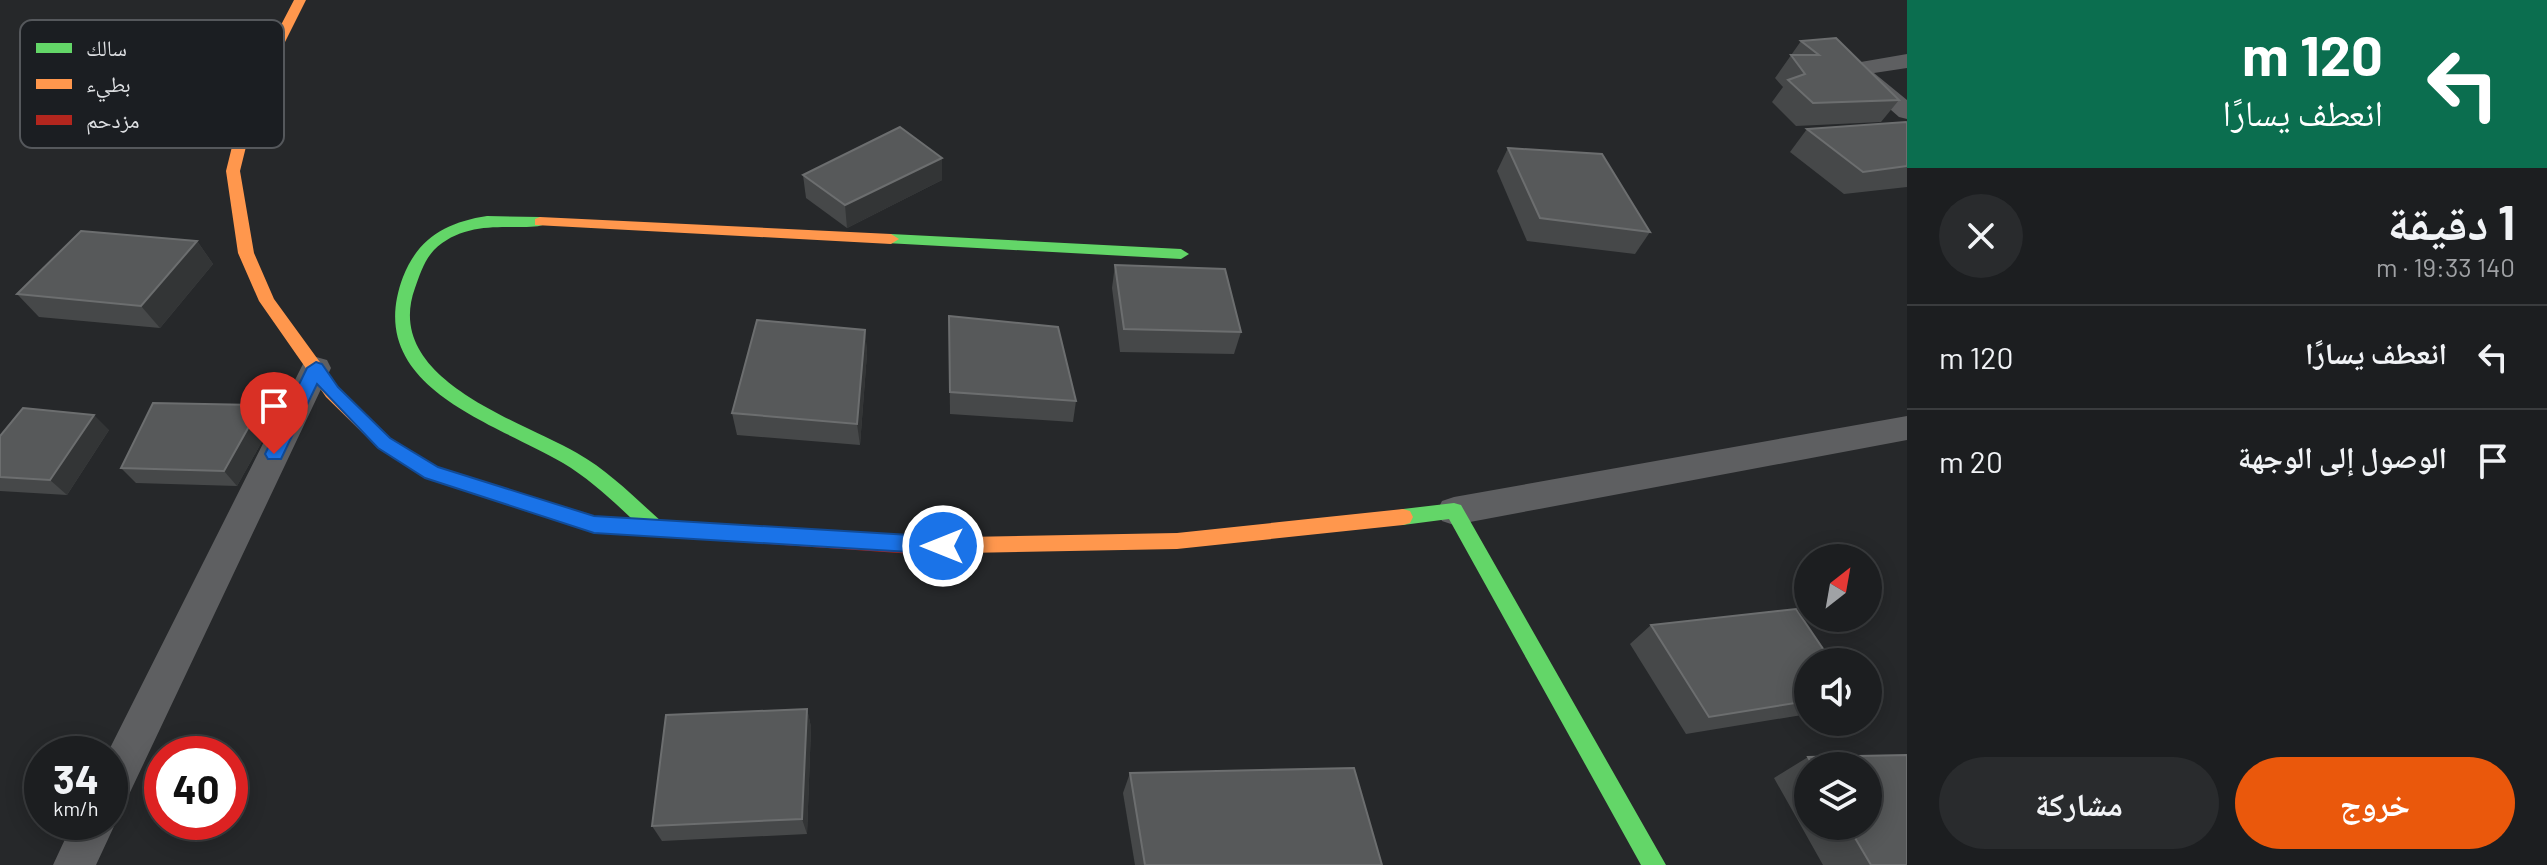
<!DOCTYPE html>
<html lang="ar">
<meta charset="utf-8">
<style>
body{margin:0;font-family:Barlow,"Noto Naskh Arabic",sans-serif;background:#292b2d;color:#f1f3f6;direction:rtl;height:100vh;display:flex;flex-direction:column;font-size:30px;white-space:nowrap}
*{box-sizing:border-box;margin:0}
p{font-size:26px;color:#a0a2a5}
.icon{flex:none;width:44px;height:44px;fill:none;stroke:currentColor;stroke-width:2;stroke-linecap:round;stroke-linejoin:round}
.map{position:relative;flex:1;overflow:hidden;direction:ltr}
.sheet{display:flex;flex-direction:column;background:#1c1e20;width:640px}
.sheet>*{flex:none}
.guide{background:#0b6e4f;color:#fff;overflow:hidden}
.needle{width:52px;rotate:31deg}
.tools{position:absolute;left:1794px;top:544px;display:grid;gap:16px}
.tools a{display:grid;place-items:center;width:88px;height:88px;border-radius:50%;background:#1c1e20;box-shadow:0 4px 20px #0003,0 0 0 2px #3a3c3e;font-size:40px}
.speed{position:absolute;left:24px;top:736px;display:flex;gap:16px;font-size:40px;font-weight:700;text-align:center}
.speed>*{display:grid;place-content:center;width:104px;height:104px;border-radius:50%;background:#1c1e20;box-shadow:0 4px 20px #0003,0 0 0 2px #3a3c3e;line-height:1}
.speed small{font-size:20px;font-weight:400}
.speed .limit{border:12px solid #d22;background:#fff;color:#111}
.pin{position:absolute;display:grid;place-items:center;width:68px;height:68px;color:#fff;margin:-82px -34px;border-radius:50% 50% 50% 0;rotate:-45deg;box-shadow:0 0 8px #0007}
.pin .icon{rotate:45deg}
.me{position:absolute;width:88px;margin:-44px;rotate:270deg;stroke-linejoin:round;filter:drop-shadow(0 0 6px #0008)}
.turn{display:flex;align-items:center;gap:28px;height:168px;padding:0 32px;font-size:36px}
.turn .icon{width:104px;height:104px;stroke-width:2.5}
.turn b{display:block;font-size:56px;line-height:68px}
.round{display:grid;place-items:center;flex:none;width:84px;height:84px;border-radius:42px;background:#292b2d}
.overview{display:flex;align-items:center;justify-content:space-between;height:136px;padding:0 32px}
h1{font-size:48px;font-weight:700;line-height:60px}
.cta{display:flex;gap:16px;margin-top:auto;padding:16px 32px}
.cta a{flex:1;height:92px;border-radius:48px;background:#ea580c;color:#fff;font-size:32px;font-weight:700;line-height:92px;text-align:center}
.cta a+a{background:#292b2d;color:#f1f3f6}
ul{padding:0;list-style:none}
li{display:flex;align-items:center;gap:24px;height:104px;padding:0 32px;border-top:2px solid #3a3c3e}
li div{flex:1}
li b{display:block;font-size:30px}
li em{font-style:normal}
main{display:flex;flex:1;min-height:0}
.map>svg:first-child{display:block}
</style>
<main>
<section class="sheet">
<div class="guide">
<div class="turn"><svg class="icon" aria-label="left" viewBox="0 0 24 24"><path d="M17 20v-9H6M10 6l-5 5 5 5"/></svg><div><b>120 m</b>انعطف يسارًا</div></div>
</div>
<div class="overview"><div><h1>1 دقيقة</h1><p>140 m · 19:33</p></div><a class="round"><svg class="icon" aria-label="close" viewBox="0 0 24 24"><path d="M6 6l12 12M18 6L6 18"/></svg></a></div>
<ul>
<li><svg class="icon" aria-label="left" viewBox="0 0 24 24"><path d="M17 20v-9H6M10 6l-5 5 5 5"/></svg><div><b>انعطف يسارًا</b></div><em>120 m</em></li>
<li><svg class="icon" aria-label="arrive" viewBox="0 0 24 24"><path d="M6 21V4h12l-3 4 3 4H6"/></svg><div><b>الوصول إلى الوجهة</b></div><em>20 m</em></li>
</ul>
<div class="cta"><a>خروج</a><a>مشاركة</a></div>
</section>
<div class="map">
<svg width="1907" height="865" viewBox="0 0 1907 865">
<rect width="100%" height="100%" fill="#26282a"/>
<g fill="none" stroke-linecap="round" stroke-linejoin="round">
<!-- street -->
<g fill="#5e5f61" fill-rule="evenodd">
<path d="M1907,54V68L1874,73L1907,100V119L1899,117L1849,73L1855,63Z"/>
<path d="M316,357L327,360L331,368L124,805L111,811L116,822L96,865H53L73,822H110V754H107L301,368L305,360Z"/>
<path d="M1907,416V440L1454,525L1442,521L1437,511L1442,501L1454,497Z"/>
</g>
<!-- fast -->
<g fill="#63d668" fill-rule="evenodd">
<path d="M487,216L540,217L548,222C533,236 472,212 434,250C424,261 420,274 415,288C382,379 518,419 577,453C609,471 635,498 662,522L665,528L662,534L655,536L648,534C621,509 595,482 563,463C491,421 362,386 403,277C418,238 447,222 487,216Z"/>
<path d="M891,234L1181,249L1189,254L1181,259L886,243L883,239Z"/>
<path d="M1454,503L1461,505L1666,865H1641L1449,519L1403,525L1396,523L1393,517L1396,511L1403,509Z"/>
</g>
<!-- slow -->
<g fill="#ff974d" fill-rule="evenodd">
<path d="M294,0H306L259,94L240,171L254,253L274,299L338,387L390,438L438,467L540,499L543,505L540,511L533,513L425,478L378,448L326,397L259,301L238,253L226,171L245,94Z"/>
<path d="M540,217L891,234L899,239L891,244L535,225V219Z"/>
<path d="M1403,509L1410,511L1413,517L1410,523L1403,525L1177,549L913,554L906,552L903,546L906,540L913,538L1177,533Z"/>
</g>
<!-- jam -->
<path fill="#b3261e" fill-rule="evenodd" d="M533,497L594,516L913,538L920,540L923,546L920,552L913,554L594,532L526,511L523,505L526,499Z"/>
</g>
<!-- wall -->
<g fill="#464849" fill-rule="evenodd">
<path d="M1801,41L1899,100L1881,122L1796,126L1772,102L1783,87L1775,78Z"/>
<path d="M1907,123V187L1844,194L1790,152L1807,129Z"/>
<path d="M1508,148L1650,232L1635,254L1527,241L1497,171Z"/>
<path d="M803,175L942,180L847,228L806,198Z"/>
<path d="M197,241L213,264L160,328L39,317L17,294Z"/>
<path d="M1115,265L1241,332L1234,354L1120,352L1112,288Z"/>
<path d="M949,316L1076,401L1073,422L950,414Z"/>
<path d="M865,330L867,353L860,445L737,435L732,413Z"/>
<path d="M261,405L274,420L237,486L136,483L121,468Z"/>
<path d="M109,430L67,495L0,491V436Z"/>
<path d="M1651,625L1808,662V714L1686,734L1630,644Z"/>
<path d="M807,709L811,727L807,834L662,841L652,826Z"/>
<path d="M1907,755V865H1823L1774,778L1808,757ZM1808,766H1868V826H1808Z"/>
<path d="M1130,773L1382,865H1135L1123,793Z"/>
</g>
<!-- shaded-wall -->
<g fill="#333536">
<path d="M942,158V180L847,228L845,205Z"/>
<path d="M197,241L213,264L160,328L141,306Z"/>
<path d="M865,330L867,353L860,445L857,424Z"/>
<path d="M261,405L274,420L237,486L224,471Z"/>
<path d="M94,415L109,430L67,495L50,480Z"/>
<path d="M807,709L811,727L807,834L802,819Z"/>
</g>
<!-- building -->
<g fill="#57595a" stroke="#6c6e6f" stroke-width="2">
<path d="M1836,38L1899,100L1813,103L1788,80L1805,74L1791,55H1819L1801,41Z"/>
<path d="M1906,122L1907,123V166L1863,172L1807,129Z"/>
<path d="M900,127L942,158L845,205L803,175Z"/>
<path d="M1508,148L1602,154L1650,232L1540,218Z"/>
<path d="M81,231L197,241L141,306L17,294Z"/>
<path d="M1115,265L1225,269L1241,332L1124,329Z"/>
<path d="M949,316L1058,327L1076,401L950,392Z"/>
<path d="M757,320L865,330L857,424L732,413Z"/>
<path d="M153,403L261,405L224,471L121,468Z"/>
<path d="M23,408L94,415L50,480L0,477V436Z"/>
<path d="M1796,609L1832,662H1808V701L1709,717L1651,625Z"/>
<path d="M807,709L802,819L652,826L666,715Z"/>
<path d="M1907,755V865H1871L1848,826H1868V766H1813L1808,757Z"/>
<path d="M1354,768L1382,865H1145L1130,773Z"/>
</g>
<!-- route -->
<path fill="#1a73e8" stroke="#114b97" stroke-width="2" d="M316,362L322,364L338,387L390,438L438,467L594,516L943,537L953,546L943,554L594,533L425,478L378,448L317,384L281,459H268L265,454L307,368Z"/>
<!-- legend -->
<rect x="20" y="20" width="264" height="128" rx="12" fill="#1b1e22" stroke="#55585c" stroke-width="2"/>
<rect x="36" y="43" width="36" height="10" fill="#63d668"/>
<rect x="36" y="79" width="36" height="10" fill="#ff974d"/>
<rect x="36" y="115" width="36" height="10" fill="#b3261e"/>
<g font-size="22" fill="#dddfe2">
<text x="86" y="56">سالك</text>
<text x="86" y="92">بطيء</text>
<text x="86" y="128">مزدحم</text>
</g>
</svg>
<div class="tools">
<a><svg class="needle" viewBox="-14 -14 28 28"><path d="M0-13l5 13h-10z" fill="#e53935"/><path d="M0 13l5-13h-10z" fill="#a0a2a5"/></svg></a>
<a><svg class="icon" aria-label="sound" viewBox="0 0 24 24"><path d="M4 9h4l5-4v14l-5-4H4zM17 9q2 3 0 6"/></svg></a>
<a><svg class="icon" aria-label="layers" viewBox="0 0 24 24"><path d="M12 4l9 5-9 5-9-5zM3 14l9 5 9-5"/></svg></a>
</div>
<div class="speed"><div>34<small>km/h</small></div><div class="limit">40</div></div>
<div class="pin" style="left:274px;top:454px;background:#d93025"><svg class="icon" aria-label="arrive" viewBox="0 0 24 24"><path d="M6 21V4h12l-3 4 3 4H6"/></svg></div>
<svg class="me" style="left:943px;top:546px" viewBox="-20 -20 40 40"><circle r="17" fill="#1a73e8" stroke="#fff" stroke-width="3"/><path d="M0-11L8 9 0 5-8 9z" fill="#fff"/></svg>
</div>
</main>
